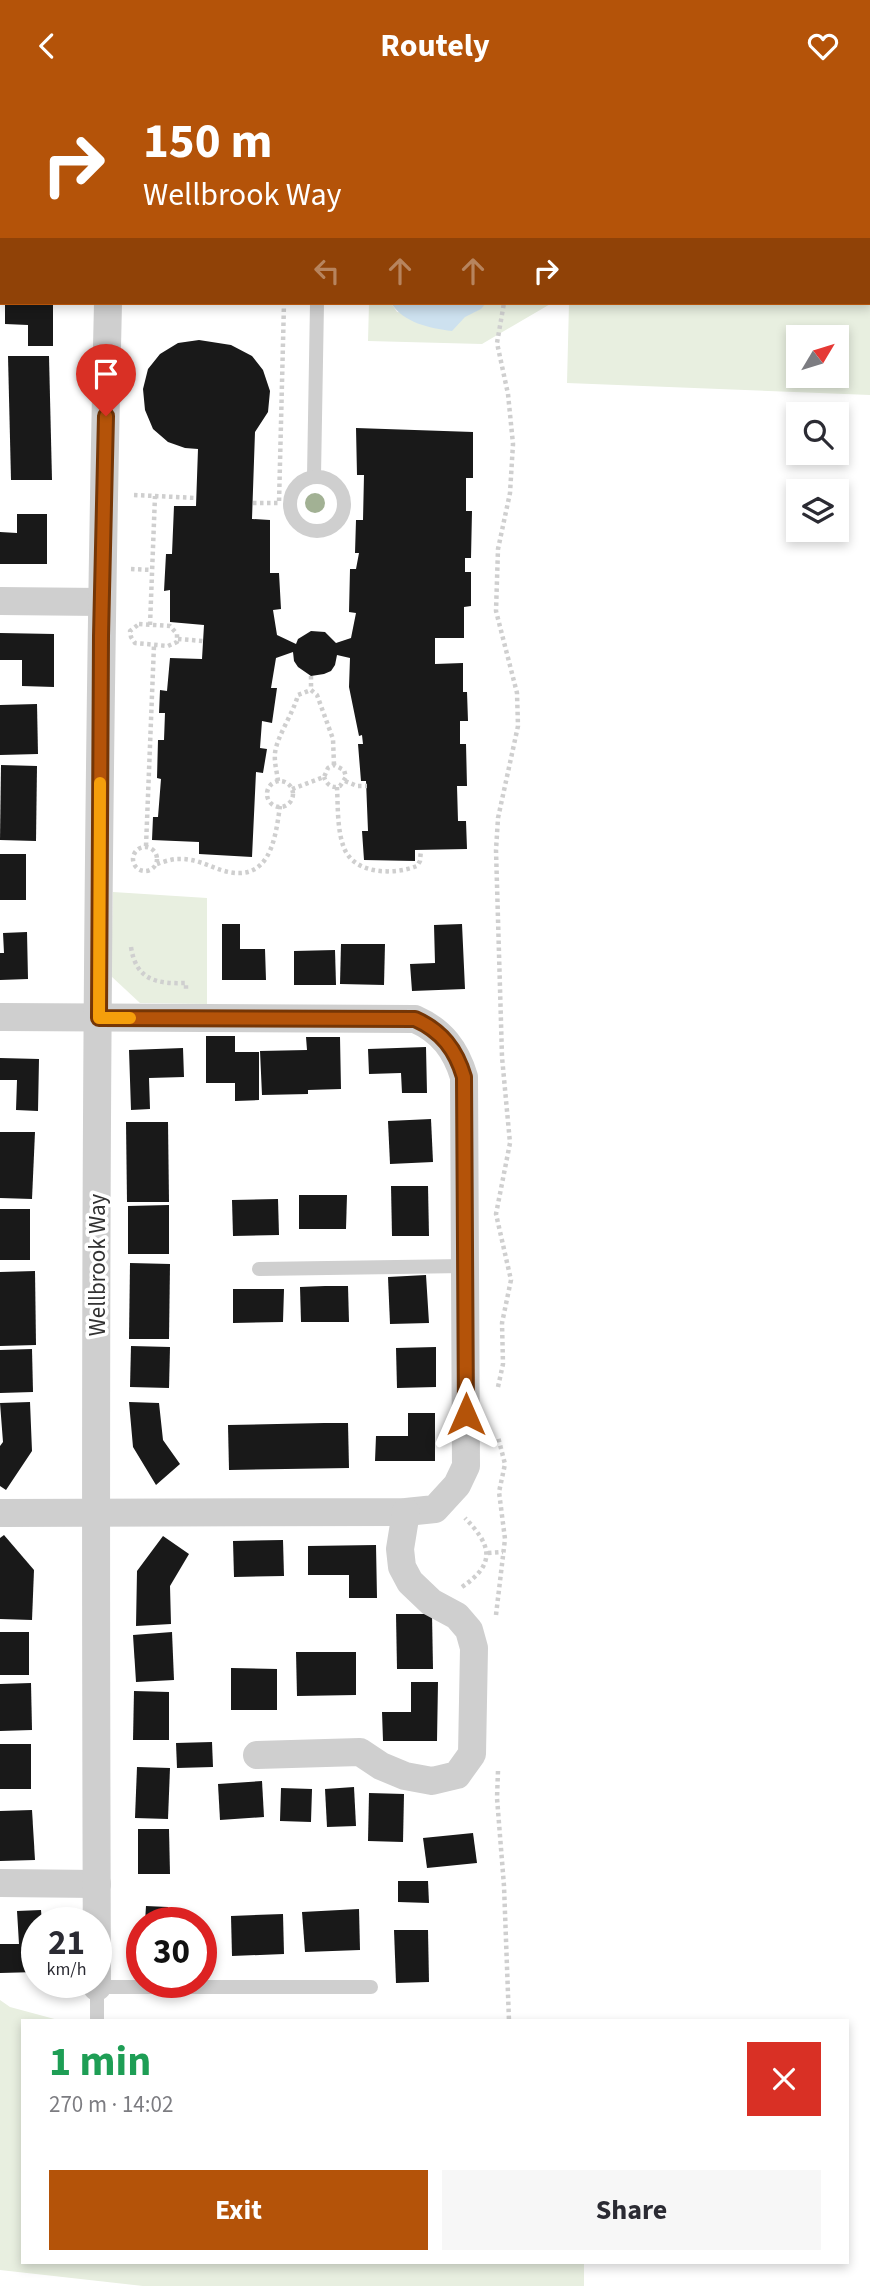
<!DOCTYPE html>
<meta charset="utf-8">
<style>
body{margin:0;font-family:"Source Sans 3",sans-serif;background:#f7f7f7;color:#2b2b33;height:100vh;display:flex;flex-direction:column;font-size:26px;white-space:nowrap}
*{box-sizing:border-box;margin:0}
p{font-size:23px;color:#7c7c81}
.icon{flex:none;width:38px;height:38px;fill:none;stroke:currentColor;stroke-width:2;stroke-linecap:round;stroke-linejoin:round}
.map{position:relative;flex:1;overflow:hidden}
.side{position:absolute;left:21px;top:1928px;width:828px;height:245px;display:flex;flex-direction:column;background:#fff;border-radius:0px;box-shadow:0 4px 10px #0003}
.side>*{flex:none}
.hud{position:absolute;left:0px;top:0px;width:872px;height:214px;box-shadow:0 4px 10px #0003;background:#b45309;color:#fff;overflow:hidden}
.needle{width:46px;rotate:52deg}
.tools{position:absolute;left:786px;top:234px;display:grid;gap:14px}
.tools a{display:grid;place-items:center;width:63px;height:63px;border-radius:0px;background:#fff;box-shadow:0 4px 10px #0003;font-size:35px}
.speed{position:absolute;left:21px;top:1816px;display:flex;gap:14px;font-size:35px;font-weight:700;text-align:center}
.speed>*{display:grid;place-content:center;width:91px;height:91px;border-radius:50%;background:#fff;box-shadow:0 4px 10px #0003;line-height:1}
.speed small{font-size:18px;font-weight:400}
.speed .limit{border:10px solid #d22;background:#fff;color:#111}
.pin{position:absolute;display:grid;place-items:center;width:60px;height:60px;color:#fff;margin:-72px -30px;border-radius:50% 50% 50% 0;rotate:-45deg;box-shadow:0 0 7px #0007}
.pin .icon{rotate:45deg}
.me{position:absolute;width:77px;margin:-38px;rotate:0deg;stroke-linejoin:round;filter:drop-shadow(0 0 5px #0008)}
.turn{display:flex;align-items:center;gap:24px;height:147px;padding:0 28px;font-size:32px}
.turn .icon{width:91px;height:91px;stroke-width:2.5}
.turn b{display:block;font-size:49px;line-height:60px}
.lanes{display:flex;align-items:center;height:66px;padding:0 28px;background:#0003;justify-content:center;gap:35px;direction:ltr}
.lanes .off{opacity:.35}
.round{display:grid;place-items:center;flex:none;width:74px;height:74px;border-radius:0px;background:#f7f7f7}
.overview{display:flex;align-items:center;justify-content:space-between;height:119px;padding:0 28px}
h1{font-size:42px;font-weight:700;line-height:52px;color:#1e9e55}
.cta{display:flex;gap:14px;margin-top:auto;padding:14px 28px}
.cta a{flex:1;height:80px;border-radius:0px;background:#b45309;color:#fff;font-size:28px;font-weight:700;line-height:80px;text-align:center}
.cta a+a{background:#f7f7f7;color:#2b2b33}
header{display:flex;justify-content:space-between;align-items:center;height:91px;padding:0 28px;background:#b45309;color:#fff;font-size:32px;font-weight:700}
.map>svg:first-child{display:block}
</style>
<header><svg class="icon" aria-label="back" viewBox="0 0 24 24"><path d="M15 5l-7 7 7 7"/></svg>Routely<svg class="icon" aria-label="heart" viewBox="0 0 24 24"><path d="M12 20l-8-8c-3-5 5-10 8-4 3-6 11-1 8 4z"/></svg></header>
<div class="map">
<svg width="870" height="2195" viewBox="0 0 870 2195">
<rect width="100%" height="100%" fill="#fff"/>
<!-- green -->
<g fill="#e8efe0" fill-rule="evenodd">
<path d="M139,0H586L587,2H139Z"/>
<path d="M870,90V304L567,292L569,212H870ZM798,247H836V285H798Z"/>
<path d="M369,212H391L397,221C422,223 469,234 486,212H552L482,253L368,250Z"/>
<path d="M113,801L207,807V913L140,912L111,885Z"/>
<path d="M0,1909L10,1916L62,1930H23V2172H584V2195H143L0,2179Z"/>
</g>
<!-- water -->
<path fill="#cde1ef" d="M391,212H486L481,218L465,226L452,240C429,237 404,232 391,212Z"/>
<!-- building -->
<g fill="#191919">
<path d="M5,212H53V255H28V234L5,233Z"/>
<path d="M199,249L231,254L252,265L263,279L270,300L268,321L255,341L252,428L270,429V482H279L281,518L273,519L277,544L296,553L298,548L311,540L325,541L336,552L351,547L356,522L349,521L350,478H356L359,462H355L356,429H363L364,384H357L356,337L473,341V387H466V420H472L471,467H465V481H471V515L464,516V547H435V573L463,572V601H467L468,630H460V653H466L467,695H457L458,730H466L467,758L415,759V770L364,769L362,740H368L366,690H361L358,653H363L362,644L359,645L349,596L350,567L337,564L335,574L331,580L324,583L311,585L298,576L294,570L293,561L276,567L271,597H277L272,632L262,630L260,657L267,658L263,682L256,681L252,766L199,763V751L152,749L153,726H158L161,688L157,687L158,649H164L165,622H159L160,599L167,600L170,567L202,568L204,534L170,531V499L164,500L166,463H172L174,415H196L198,358L185,357L168,351L153,338L145,319L143,298L148,278L160,263L178,252Z"/>
<path d="M8,265H49L52,389H11Z"/>
<path d="M17,423H47V473H0V441L17,442Z"/>
<path d="M0,542L54,543V596L22,595V569H0Z"/>
<path d="M37,613L38,663L0,664V614Z"/>
<path d="M1,674L37,675L36,750L0,749Z"/>
<rect x="0" y="763" width="26" height="46"/>
<path d="M222,833H240V858H265L266,889H222Z"/>
<path d="M462,833L465,898L412,900L410,873L435,872L434,834Z"/>
<path d="M27,841L28,888L0,889V862H4L3,842Z"/>
<path d="M341,853H385L384,894L340,893Z"/>
<path d="M335,859L336,894H294V860Z"/>
<path d="M206,945H235V961H259V1009L235,1010V992H206Z"/>
<path d="M306,946H340L341,998L308,999V1003L262,1004L260,960L307,959Z"/>
<path d="M426,956L427,1002H402L401,982L369,983L368,958Z"/>
<path d="M183,957L184,986L149,987L150,1018L131,1019L129,959Z"/>
<path d="M0,967L39,968L38,1020L16,1019L17,989H0Z"/>
<path d="M431,1028L433,1071L390,1073L388,1030Z"/>
<path d="M126,1031H168L169,1111H127Z"/>
<path d="M0,1041H35L32,1108L0,1107Z"/>
<path d="M391,1095H428L429,1145H392Z"/>
<path d="M299,1104H347L346,1138H299Z"/>
<path d="M278,1108L279,1144L233,1145L232,1109Z"/>
<path d="M169,1114V1163H128V1115Z"/>
<rect x="0" y="1118" width="30" height="51"/>
<path d="M130,1172L170,1173L169,1248H129Z"/>
<path d="M35,1180L36,1254L0,1255V1181Z"/>
<path d="M426,1184L429,1232L390,1233L388,1186Z"/>
<path d="M325,1195H348L349,1231H301L300,1196Z"/>
<path d="M233,1198H284L283,1231L233,1232Z"/>
<path d="M131,1255L170,1256L169,1297L130,1296Z"/>
<path d="M436,1256V1296L397,1297L396,1257Z"/>
<path d="M32,1258L33,1301L0,1302V1259Z"/>
<path d="M30,1311L32,1360L6,1399L0,1395V1355L3,1351L0,1312Z"/>
<path d="M129,1311L159,1312L163,1349L180,1373L156,1394L133,1356Z"/>
<path d="M408,1322H435V1370H375L376,1345H408Z"/>
<path d="M324,1332H348L349,1377L229,1379L228,1334Z"/>
<path d="M4,1444L34,1479L32,1529L0,1528V1447Z"/>
<path d="M163,1445L189,1463L170,1495L171,1533L136,1535L137,1480Z"/>
<path d="M283,1449L284,1485L234,1486L233,1450Z"/>
<path d="M376,1454L377,1507H349V1484H308V1455Z"/>
<path d="M396,1523H432L433,1578H397Z"/>
<rect x="0" y="1541" width="29" height="43"/>
<path d="M172,1541L174,1589L136,1591L133,1544Z"/>
<path d="M296,1561H356V1604L297,1605Z"/>
<path d="M231,1577L277,1578V1619H231Z"/>
<path d="M411,1591H438L437,1650H383L382,1621H411Z"/>
<path d="M31,1592L32,1639L0,1640V1593Z"/>
<path d="M134,1600L169,1601V1649H133Z"/>
<path d="M212,1651L213,1676L177,1677L176,1652Z"/>
<rect x="0" y="1653" width="31" height="45"/>
<path d="M137,1676L170,1677L168,1728L135,1727Z"/>
<path d="M262,1690L264,1726L220,1729L218,1693Z"/>
<path d="M354,1696L356,1735L327,1736L325,1698Z"/>
<path d="M281,1697L312,1698L311,1731L280,1730Z"/>
<path d="M369,1702L404,1703L403,1751L368,1750Z"/>
<path d="M32,1719L35,1769L0,1770V1720Z"/>
<path d="M138,1738H169L170,1783H138Z"/>
<path d="M473,1742L477,1772L427,1777L423,1747Z"/>
<path d="M398,1790H428L429,1812L398,1811Z"/>
<path d="M146,1815L168,1816L167,1832H145Z"/>
<path d="M359,1818L360,1859L305,1861L302,1821Z"/>
<path d="M41,1819L42,1832H37V1881L0,1882V1853H19L17,1820Z"/>
<path d="M283,1823L284,1863L232,1865L231,1825Z"/>
<path d="M394,1839H428L429,1891L396,1892Z"/>
</g>
<g fill="none" stroke-linecap="round" stroke-linejoin="round">
<!-- path -->
<g stroke="#cfcfcf" stroke-width="4.5" stroke-dasharray="3.5 3.5" stroke-linecap="butt">
<path d="M434,0V2"/>
<path d="M134,404L196,407"/>
<path d="M253,412H279L284,212"/>
<path d="M131,478L152,479"/>
<path d="M139,533L170,535L177,543V551L168,555L135,552L131,546L130,540Z"/>
<path d="M150,534L155,405"/>
<path d="M178,548L203,550"/>
<path d="M311,585V599L317,604L333,648L334,674"/>
<path d="M278,690C277,681 274,671 275,662C277,645 293,623 298,604L311,599"/>
<path d="M345,690L357,695H367"/>
<circle cx="280" cy="703" r="13"/>
<path d="M337,696C338,715 337,739 344,757C355,784 394,784 417,775L420,770L421,759"/>
<path d="M292,698L324,686L328,677L334,674L344,679L346,686L340,695C332,698 327,694 324,686"/>
<path d="M146,755L154,554"/>
<circle cx="145" cy="768" r="12"/>
<path d="M157,773C163,771 171,768 178,768C193,767 207,774 221,779C269,794 275,751 280,715"/>
<path d="M131,856C136,889 156,893 186,892V899"/>
<path d="M498,1296L503,1273L502,1232L511,1189L496,1123L510,1052L502,966L496,759L498,727L518,635L517,602L496,520L498,458L510,402L513,353L508,303L497,252L504,212"/>
<path d="M488,1462L503,1461"/>
<path d="M462,1496C497,1472 491,1454 465,1427"/>
<path d="M496,1524L505,1448L499,1401L505,1373L498,1346"/>
<path d="M498,1680L497,1707L504,1795L509,1930"/>
</g>
<!-- service -->
<g stroke="#cfcfcf" stroke-width="14">
<path d="M28,0V2"/>
<path d="M314,385L317,212"/>
<circle cx="317" cy="413" r="27"/>
<path d="M259,1178L465,1175"/>
<path d="M97,1930V1896H371"/>
</g>
<!-- minor -->
<g stroke="#cfcfcf" stroke-width="28">
<path d="M113,2V0"/>
<path d="M0,173H2"/>
<path d="M0,510L102,511"/>
<path d="M0,926L415,928C442,940 456,959 464,986L466,1375L457,1394L435,1418L406,1421L0,1422"/>
<path d="M257,1664L360,1661L381,1675L405,1685L432,1690L457,1684L472,1663L474,1557L469,1539L457,1525L431,1511L410,1491L402,1476L400,1458L406,1421"/>
<path d="M0,1792L97,1793"/>
<path d="M97,1896C95,1335 95,773 108,212"/>
</g>
</g>
<!-- trees -->
<circle fill="#a2b194" cx="315" cy="412" r="10"/>
<g fill="none" stroke-linecap="round" stroke-linejoin="round">
<defs>
<path id="route" d="M106,325L101,545L99,927L415,928C442,940 456,959 464,986L466,1323"/>
</defs>
<!-- route casing -->
<use href="#route" stroke="#753606" stroke-width="18"/>
<!-- route -->
<use href="#route" stroke="#b45309" stroke-width="12"/>
<!-- slow -->
<path stroke="#f59e0b" stroke-width="12" d="M100,692L99,927H130"/>
</g>
<g text-anchor="middle" dominant-baseline="central" stroke-width="7" stroke-linejoin="round" paint-order="stroke">
<!-- street labels -->
<g font-size="23" fill="#323232" stroke="#fff">
<text transform="translate(97 1174) rotate(-90)">Wellbrook Way</text>
</g>
</g>
</svg>
<div class="tools">
<a><svg class="needle" viewBox="-14 -14 28 28"><path d="M0-13l5 13h-10z" fill="#e53935"/><path d="M0 13l5-13h-10z" fill="#7c7c81"/></svg></a>
<a><svg class="icon" aria-label="search" viewBox="0 0 24 24"><circle cx="10" cy="10" r="6"/><path d="M15 15l6 6"/></svg></a>
<a><svg class="icon" aria-label="layers" viewBox="0 0 24 24"><path d="M12 4l9 5-9 5-9-5zM3 14l9 5 9-5"/></svg></a>
</div>
<div class="speed"><div>21<small>km/h</small></div><div class="limit">30</div></div>
<div class="pin" style="left:106px;top:325px;background:#d93025"><svg class="icon" aria-label="arrive" viewBox="0 0 24 24"><path d="M6 21V4h12l-3 4 3 4H6"/></svg></div>
<svg class="me" style="left:466px;top:1323px" viewBox="-20 -20 40 40"><path d="M0-17L14 15 0 8-14 15z" fill="#b45309" stroke="#fff" stroke-width="4"/></svg>
<div class="hud">
<div class="turn"><svg class="icon" aria-label="right" viewBox="0 0 24 24"><path d="M7 20v-9h11M14 6l5 5-5 5"/></svg><div><b>150 m</b>Wellbrook Way</div></div>
<div class="lanes"><svg class="icon off" aria-label="left" viewBox="0 0 24 24"><path d="M17 20v-9H6M10 6l-5 5 5 5"/></svg><svg class="icon off" aria-label="ahead" viewBox="0 0 24 24"><path d="M12 20V5M6 11l6-6 6 6"/></svg><svg class="icon off" aria-label="ahead" viewBox="0 0 24 24"><path d="M12 20V5M6 11l6-6 6 6"/></svg><svg class="icon" aria-label="right" viewBox="0 0 24 24"><path d="M7 20v-9h11M14 6l5 5-5 5"/></svg></div>
</div>
<section class="side">
<div class="overview"><div><h1>1 min</h1><p>270 m · 14:02</p></div><a class="round" style="background:#d93025;color:#fff"><svg class="icon" aria-label="close" viewBox="0 0 24 24"><path d="M6 6l12 12M18 6L6 18"/></svg></a></div>
<div class="cta"><a>Exit</a><a>Share</a></div>
</section>
</div>
